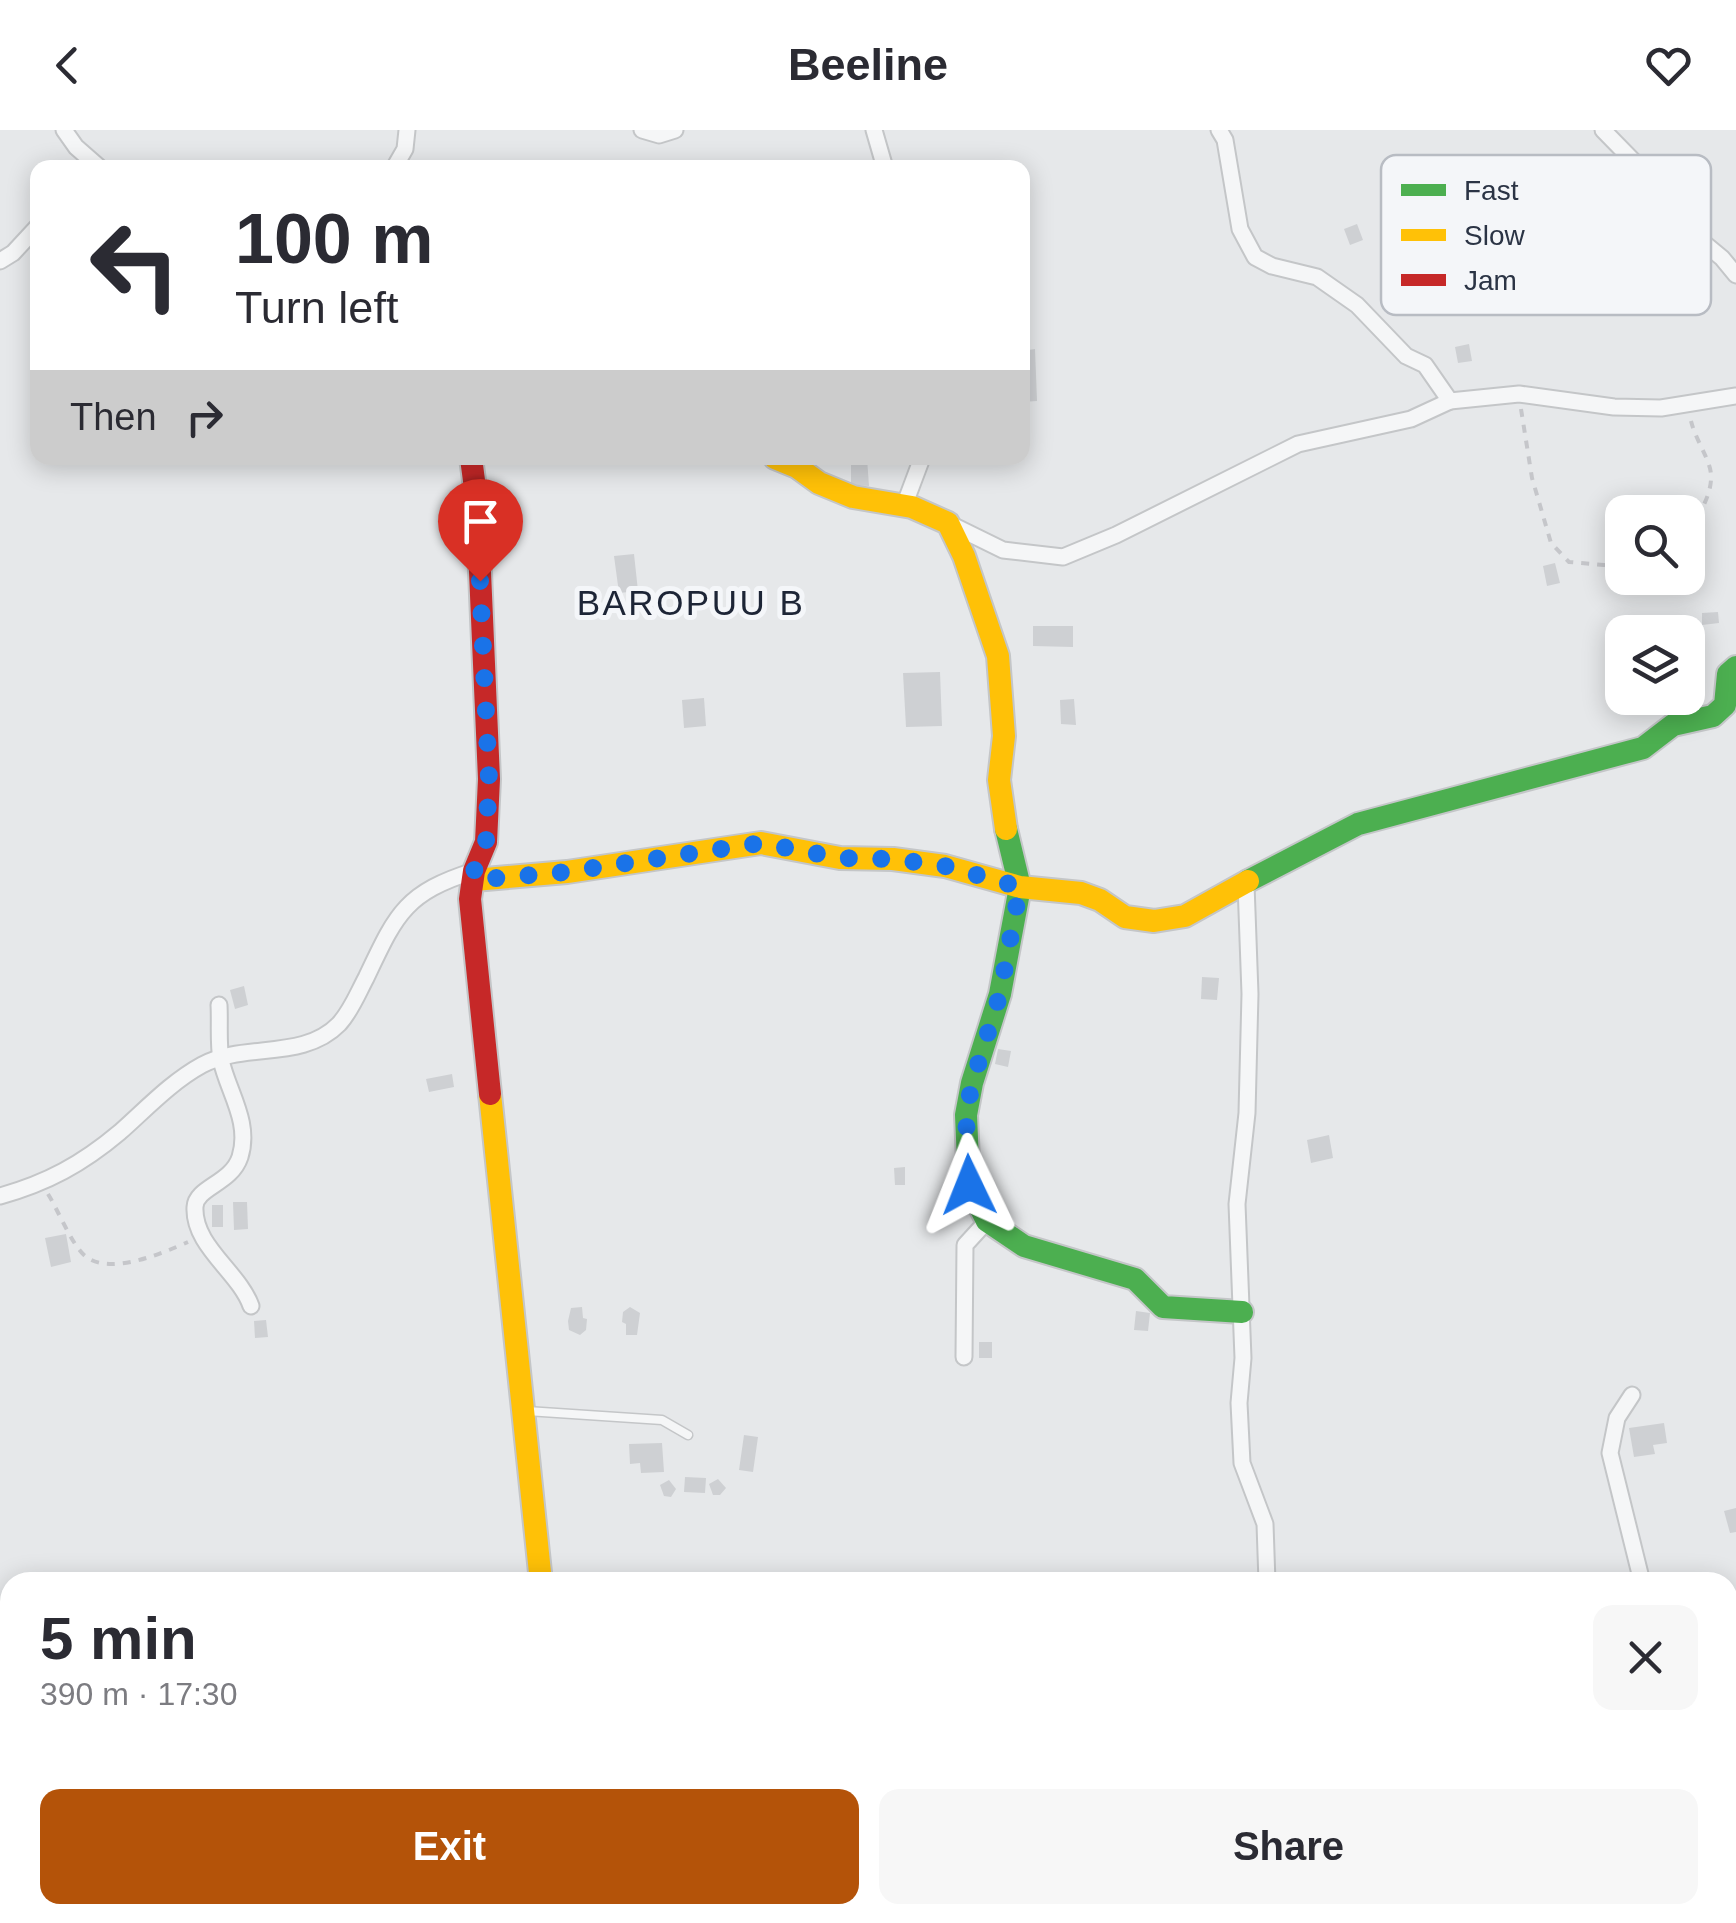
<!DOCTYPE html>
<meta charset="utf-8">
<style>
body{margin:0;font-family:Arial,sans-serif;background:#f7f7f7;color:#2b2b33;height:100vh;display:flex;flex-direction:column;font-size:38px;white-space:nowrap}
*{box-sizing:border-box;margin:0}
p{font-size:32px;color:#7c7c81}
.icon{flex:none;width:55px;height:55px;fill:none;stroke:currentColor;stroke-width:2;stroke-linecap:round;stroke-linejoin:round}
.map{position:relative;flex:1;overflow:hidden}
.side{position:absolute;left:0px;top:1442px;width:1738px;height:352px;display:flex;flex-direction:column;background:#fff;border-radius:30px 30px 0 0;box-shadow:0 5px 25px #0003}
.side>*{flex:none}
.top-card{position:absolute;left:30px;top:30px;width:1000px;height:305px;border-radius:20px;box-shadow:0 5px 25px #0003;background:#fff;color:#2b2b33;overflow:hidden}
.buttons{position:absolute;left:1605px;top:365px;display:grid;gap:20px}
.buttons a{display:grid;place-items:center;width:100px;height:100px;border-radius:20px;background:#fff;box-shadow:0 5px 25px #0003;font-size:50px}
.pin{position:absolute;display:grid;place-items:center;width:85px;height:85px;color:#fff;margin:-102px -42px;border-radius:50% 50% 50% 0;rotate:-45deg;box-shadow:0 0 10px #0007}
.pin .icon{rotate:45deg}
.me{position:absolute;width:110px;margin:-55px;rotate:358deg;stroke-linejoin:round;filter:drop-shadow(0 0 8px #0008)}
.turn{display:flex;align-items:center;gap:35px;height:210px;padding:0 40px;font-size:45px}
.turn .icon{width:130px;height:130px;stroke-width:2.5}
.turn b{display:block;font-size:70px;line-height:85px}
.then{display:flex;align-items:center;height:95px;padding:0 40px;background:#0003;gap:20px;font-size:38px}
.round{display:grid;place-items:center;flex:none;width:105px;height:105px;border-radius:20px;background:#f7f7f7}
.headline{display:flex;align-items:center;justify-content:space-between;height:170px;padding:0 40px}
h1{font-size:60px;font-weight:700;line-height:75px}
.button{display:flex;gap:20px;margin-top:auto;padding:20px 40px}
.button a{flex:1;height:115px;border-radius:20px;background:#b45309;color:#fff;font-size:40px;font-weight:700;line-height:115px;text-align:center}
.button a+a{background:#f7f7f7;color:#2b2b33}
header{display:flex;justify-content:space-between;align-items:center;height:130px;padding:0 40px;background:#fff;font-size:45px;font-weight:700}
.map>svg:first-child{display:block}
</style>
<header><svg class="icon" aria-label="back" viewBox="0 0 24 24"><path d="M15 5l-7 7 7 7"/></svg>Beeline<svg class="icon" aria-label="heart" viewBox="0 0 24 24"><path d="M12 20l-8-8c-3-5 5-10 8-4 3-6 11-1 8 4z"/></svg></header>
<div class="map">
<svg width="1736" height="1793" viewBox="0 0 1736 1793">
<rect width="100%" height="100%" fill="#e6e8ea"/>
<!-- building -->
<g fill="#ced0d3">
<path d="M1357,94L1363,110L1350,115L1344,99Z"/>
<path d="M1469,214L1472,231L1458,233L1455,217Z"/>
<path d="M1035,219L1037,271L1022,272V221Z"/>
<path d="M851,328H867L869,356L851,355Z"/>
<path d="M634,424L638,461L619,463L614,426Z"/>
<path d="M1555,433L1560,453L1547,456L1543,436Z"/>
<path d="M1718,482L1719,493L1702,495V483Z"/>
<path d="M1033,496H1073V517L1033,516Z"/>
<path d="M940,542L942,596L906,597L903,543Z"/>
<path d="M704,568L706,596L684,598L682,570Z"/>
<path d="M1074,569L1076,595L1061,594L1060,570Z"/>
<path d="M1202,847L1219,848L1217,870L1201,869Z"/>
<path d="M244,856L248,875L235,879L230,860Z"/>
<path d="M998,919L1011,921L1008,937L995,934Z"/>
<path d="M452,944L454,957L429,962L426,949Z"/>
<path d="M1329,1005L1333,1028L1311,1033L1307,1010Z"/>
<path d="M905,1037V1055H895L894,1038Z"/>
<path d="M233,1072H247L248,1099L234,1100Z"/>
<rect x="212" y="1075" width="11" height="22"/>
<path d="M66,1104L71,1132L51,1137L45,1108Z"/>
<path d="M582,1177L583,1188L587,1189L586,1200L580,1205L569,1200L568,1191L571,1178Z"/>
<path d="M630,1177L640,1183L637,1205H626V1194L622,1192L623,1182Z"/>
<path d="M1136,1181L1150,1183L1148,1201L1134,1200Z"/>
<path d="M266,1190L268,1207L255,1208L254,1191Z"/>
<rect x="979" y="1212" width="13" height="16"/>
<path d="M1664,1293L1667,1313L1653,1315L1655,1324L1634,1327L1629,1298Z"/>
<path d="M744,1305L758,1307L753,1342L739,1340Z"/>
<path d="M662,1313L664,1342L641,1343L640,1333L630,1334L629,1314Z"/>
<path d="M685,1347L706,1348L705,1363L684,1362Z"/>
<path d="M718,1349L726,1358L720,1365H713L709,1354Z"/>
<path d="M669,1350L676,1359L671,1367L664,1366L660,1355Z"/>
<path d="M1736,1378V1402L1730,1403L1724,1381Z"/>
</g>
<g fill="none" stroke-linecap="round" stroke-linejoin="round">
<defs>
<path id="lane" d="M527,1281L662,1290L688,1305"/>
<g id="street">
<path d="M64,0L76,17L100,38"/>
<path d="M642,0L659,5L675,0"/>
<path d="M874,0L885,38"/>
<path d="M1219,0L1225,10L1240,99L1255,127L1272,136L1317,147L1357,175L1406,226L1425,235L1450,271L1519,264L1614,277L1661,278L1736,266"/>
<path d="M1603,0L1645,43L1662,79L1664,95L1671,103L1699,109L1722,128L1736,145"/>
<path d="M394,38L405,19L407,0"/>
<path d="M0,131L13,123L38,96"/>
<path d="M904,376L922,328"/>
<path d="M948,393L1003,420L1063,427L1116,405L1298,314L1411,289L1450,271"/>
<path d="M1246,754L1250,864L1247,983L1237,1074L1243,1228L1239,1273L1242,1333L1265,1394L1267,1452"/>
<path d="M219,875C220,892 218,913 221,930C228,962 251,992 240,1027C231,1054 196,1057 195,1077C193,1116 239,1142 251,1176"/>
<path d="M0,1066C47,1053 82,1034 120,1002C146,979 171,952 202,935C244,912 303,931 339,894C351,881 358,863 366,848C396,785 404,763 474,741"/>
<path d="M964,1227L965,1115L987,1091"/>
<path d="M1632,1265L1617,1288L1610,1323L1642,1452"/>
<path d="M0,1571L10,1620"/>
<path d="M1728,1622L1736,1621"/>
<path d="M1448,1785V1793"/>
<path d="M563,1793V1785"/>
</g>
<g id="fast">
<path d="M1006,699L1020,757L1000,864L972,953L966,985L969,1055L987,1091L1024,1116L1135,1149L1163,1177L1242,1182"/>
<path d="M1248,751L1358,694L1643,618L1673,595L1713,586L1725,575L1728,544L1736,537"/>
</g>
<g id="slow">
<path d="M775,328L797,337L819,353L853,367L912,377L948,393L964,426L998,526L1004,606L999,650L1006,699"/>
<path d="M474,750L567,742L761,713L840,728L893,729L945,736L1020,757L1081,763L1100,770L1125,787L1154,791L1185,786L1248,751"/>
<path d="M490,964L541,1452"/>
</g>
<path id="jam" d="M471,328L477,373L489,649L486,712L474,741L470,769L490,964"/>
</defs>
<!-- lane casing -->
<use href="#lane" stroke="#c4c6c8" stroke-width="11"/>
<!-- street casing -->
<use href="#street" stroke="#c4c6c8" stroke-width="19"/>
<!-- fast casing -->
<use href="#fast" stroke="#c4c6c8" stroke-width="26"/>
<!-- slow casing -->
<use href="#slow" stroke="#c4c6c8" stroke-width="26"/>
<!-- jam casing -->
<use href="#jam" stroke="#c4c6c8" stroke-width="26"/>
<!-- path -->
<g stroke="#c5c6ca" stroke-width="4" stroke-dasharray="8 8" stroke-linecap="butt">
<path d="M1521,279L1532,348L1551,413L1569,432L1604,435L1622,433"/>
<path d="M1688,401C1700,384 1717,357 1709,335C1704,320 1695,307 1691,291"/>
<path d="M48,1064C58,1080 71,1113 84,1125C108,1147 163,1123 188,1112"/>
</g>
<!-- lane -->
<use href="#lane" stroke="#f5f6f7" stroke-width="8"/>
<!-- street -->
<use href="#street" stroke="#f5f6f7" stroke-width="15"/>
<!-- fast -->
<use href="#fast" stroke="#4caf50" stroke-width="22"/>
<!-- slow -->
<use href="#slow" stroke="#ffc107" stroke-width="22"/>
<!-- jam -->
<use href="#jam" stroke="#c62828" stroke-width="22"/>
</g>
<g fill="none" stroke-linecap="round" stroke-linejoin="round">
<!-- route -->
<path stroke="#1a73e8" stroke-width="18" stroke-dasharray="0 32.4" d="M480,451L489,649L486,712L474,741V750L566,742L761,713L840,728L893,729L945,736L1020,757L1000,864L972,954L966,985L969,1055"/>
</g>
<g text-anchor="middle" dominant-baseline="central" stroke-width="10" stroke-linejoin="round" paint-order="stroke">
<!-- quarter labels -->
<g font-size="35" letter-spacing="2.5" fill="#1d2536" stroke="#f4f6f9">
<text x="691" y="472">BAROPUU B</text>
</g>
</g>
<!-- legend -->
<rect x="1381" y="25" width="330" height="160" rx="15" fill="#f4f6f9" stroke="#b8bcc3" stroke-width="2.5"/>
<rect x="1401" y="54" width="45" height="12" fill="#4caf50"/>
<rect x="1401" y="99" width="45" height="12" fill="#ffc107"/>
<rect x="1401" y="144" width="45" height="12" fill="#c62828"/>
<g font-size="28" fill="#2b3445">
<text x="1464" y="70">Fast</text>
<text x="1464" y="115">Slow</text>
<text x="1464" y="160">Jam</text>
</g>
</svg>
<div class="buttons">
<a><svg class="icon" aria-label="search" viewBox="0 0 24 24"><circle cx="10" cy="10" r="6"/><path d="M15 15l6 6"/></svg></a>
<a><svg class="icon" aria-label="layers" viewBox="0 0 24 24"><path d="M12 4l9 5-9 5-9-5zM3 14l9 5 9-5"/></svg></a>
</div>
<div class="pin" style="left:480px;top:451px;background:#d93025"><svg class="icon" aria-label="arrive" viewBox="0 0 24 24"><path d="M6 21V4h12l-3 4 3 4H6"/></svg></div>
<svg class="me" style="left:969px;top:1055px" viewBox="-20 -20 40 40"><path d="M0-17L14 15 0 8-14 15z" fill="#1a73e8" stroke="#fff" stroke-width="4"/></svg>
<div class="top-card">
<div class="turn"><svg class="icon" aria-label="left" viewBox="0 0 24 24"><path d="M17 20v-9H6M10 6l-5 5 5 5"/></svg><div><b>100 m</b>Turn left</div></div>
<div class="then">Then<svg class="icon" aria-label="right" viewBox="0 0 24 24"><path d="M7 20v-9h11M14 6l5 5-5 5"/></svg></div>
</div>
<section class="side">
<div class="headline"><div><h1>5 min</h1><p>390 m · 17:30</p></div><a class="round"><svg class="icon" aria-label="close" viewBox="0 0 24 24"><path d="M6 6l12 12M18 6L6 18"/></svg></a></div>
<div class="button"><a>Exit</a><a>Share</a></div>
</section>
</div>
